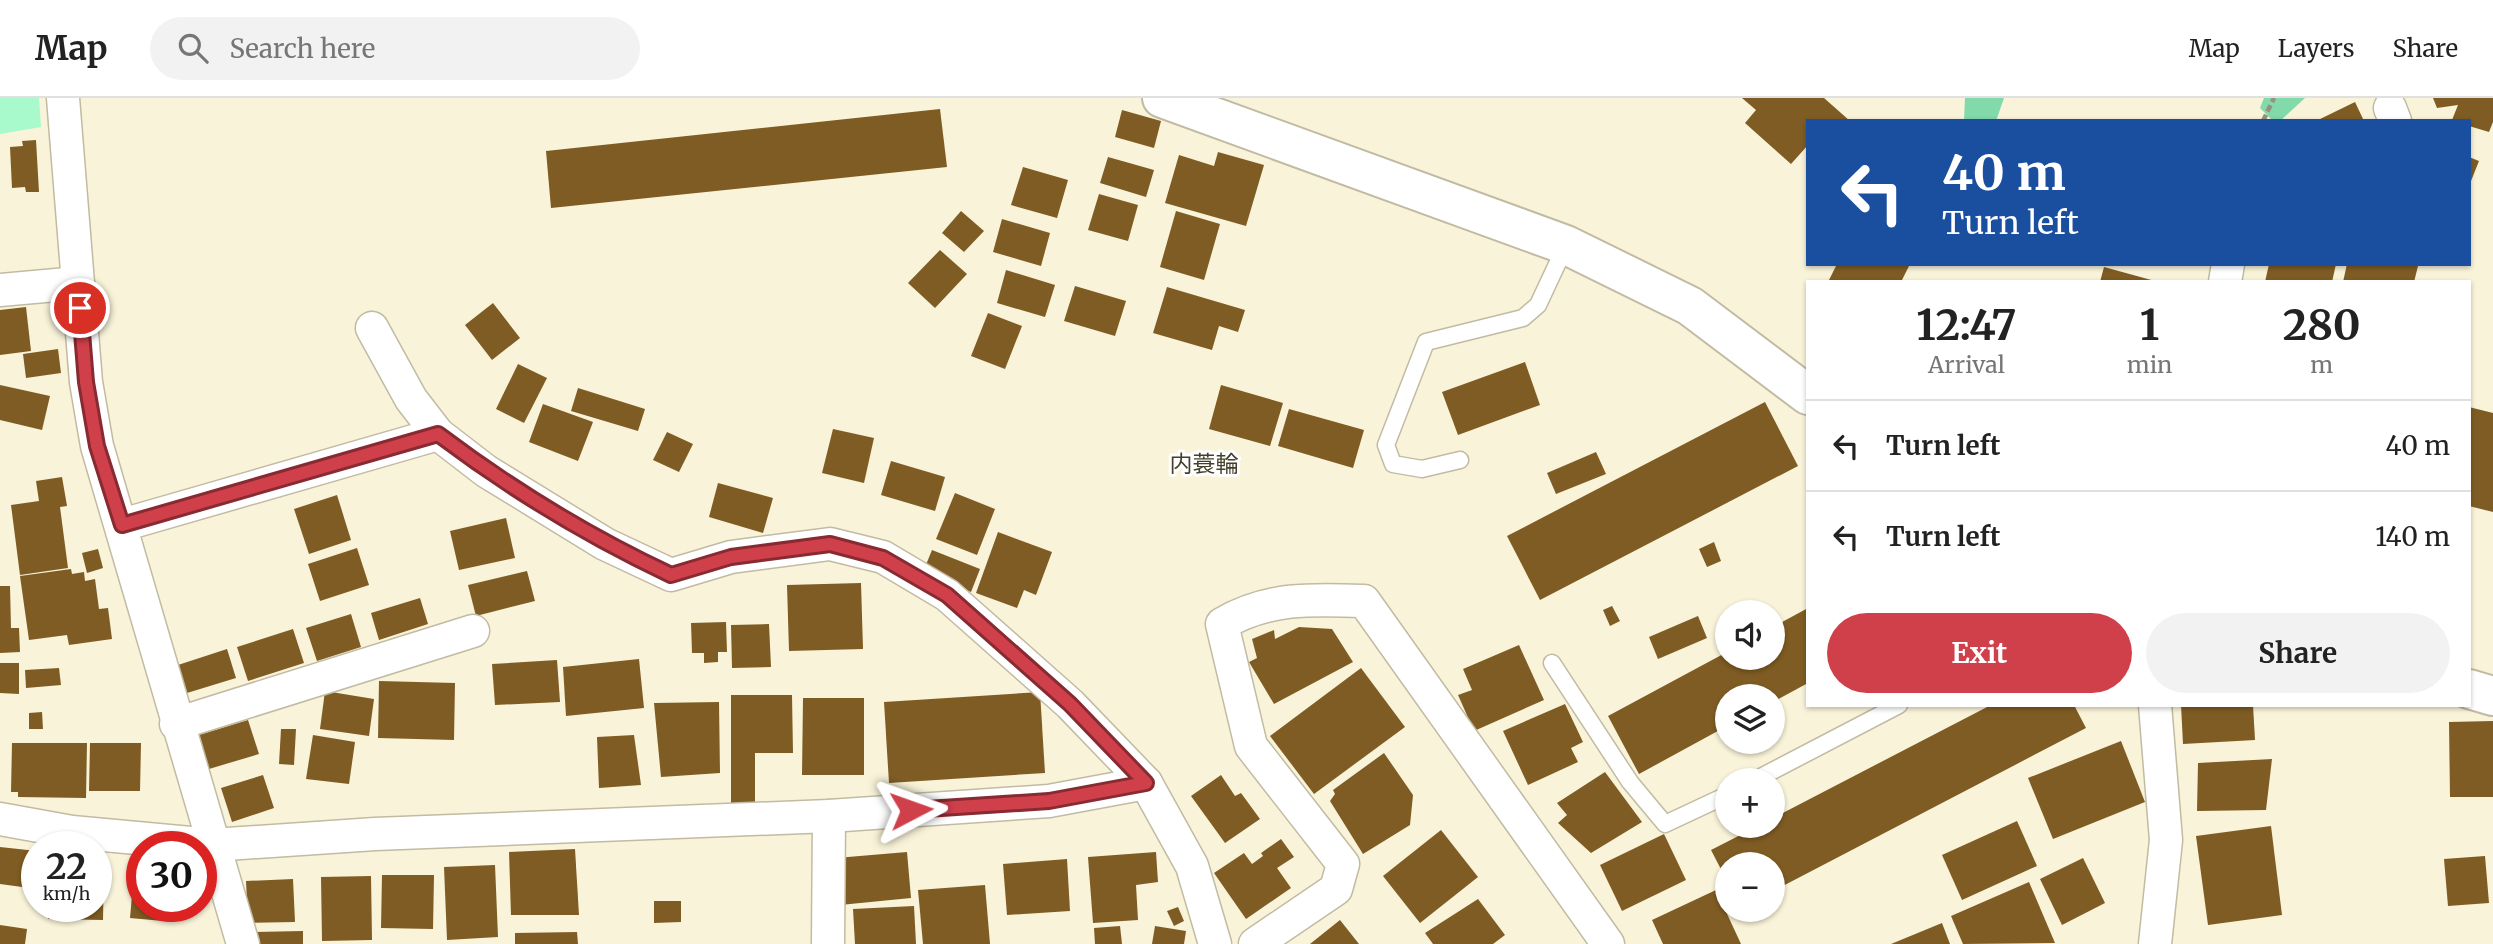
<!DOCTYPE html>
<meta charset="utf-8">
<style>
body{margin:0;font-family:Merriweather,"Noto Sans JP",serif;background:#f2f2f2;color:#222;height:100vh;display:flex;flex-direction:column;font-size:26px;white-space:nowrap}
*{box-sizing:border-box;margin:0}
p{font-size:23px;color:#767676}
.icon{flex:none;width:38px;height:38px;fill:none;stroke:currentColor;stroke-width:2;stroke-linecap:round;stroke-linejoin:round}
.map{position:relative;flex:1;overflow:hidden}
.details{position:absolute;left:1806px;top:182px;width:665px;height:427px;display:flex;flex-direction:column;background:#fff;border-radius:0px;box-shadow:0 2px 5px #0004}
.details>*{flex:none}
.guide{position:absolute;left:1806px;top:21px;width:665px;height:147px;border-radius:0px;box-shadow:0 2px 5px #0004;background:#1a4fa0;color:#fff;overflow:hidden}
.controls{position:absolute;left:1715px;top:502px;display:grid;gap:14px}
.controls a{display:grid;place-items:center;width:70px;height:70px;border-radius:50%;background:#fff;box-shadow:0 2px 5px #0004;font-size:35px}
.speed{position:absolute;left:21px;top:733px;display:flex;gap:14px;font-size:35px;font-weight:700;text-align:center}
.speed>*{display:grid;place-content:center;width:91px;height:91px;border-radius:50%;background:#fff;box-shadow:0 2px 5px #0004;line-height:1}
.speed small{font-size:18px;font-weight:400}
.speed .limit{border:10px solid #d22;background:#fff;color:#111}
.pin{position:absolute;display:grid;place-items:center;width:60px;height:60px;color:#fff;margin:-30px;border:4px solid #fff;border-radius:50%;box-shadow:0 2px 7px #0007}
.me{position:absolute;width:77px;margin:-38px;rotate:86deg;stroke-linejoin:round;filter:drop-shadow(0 0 5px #0008)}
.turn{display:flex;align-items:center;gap:24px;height:147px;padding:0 21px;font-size:32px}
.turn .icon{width:91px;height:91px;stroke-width:2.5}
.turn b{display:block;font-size:49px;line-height:60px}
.eta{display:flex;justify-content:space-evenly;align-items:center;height:119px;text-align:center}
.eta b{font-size:42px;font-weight:700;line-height:49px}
.primary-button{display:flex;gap:14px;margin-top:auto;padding:14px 21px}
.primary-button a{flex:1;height:80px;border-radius:42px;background:#d0404b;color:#fff;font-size:28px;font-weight:700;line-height:80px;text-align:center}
.primary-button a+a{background:#f2f2f2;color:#222}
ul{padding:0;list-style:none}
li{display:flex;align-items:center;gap:21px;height:91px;padding:0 21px;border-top:2px solid #e0e0e0}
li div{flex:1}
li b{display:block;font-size:26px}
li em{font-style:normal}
header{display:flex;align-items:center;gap:42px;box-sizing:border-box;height:98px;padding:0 35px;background:#fff;border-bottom:2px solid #e0e0e0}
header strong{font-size:33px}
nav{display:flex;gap:38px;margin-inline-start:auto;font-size:24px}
.search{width:490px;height:63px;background:#f2f2f2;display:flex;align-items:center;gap:18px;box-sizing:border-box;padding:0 24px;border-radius:38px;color:#767676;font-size:26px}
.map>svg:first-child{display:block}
</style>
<header>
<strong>Map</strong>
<div class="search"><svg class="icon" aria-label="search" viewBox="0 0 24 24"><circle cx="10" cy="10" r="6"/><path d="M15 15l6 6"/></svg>Search here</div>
<nav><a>Map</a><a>Layers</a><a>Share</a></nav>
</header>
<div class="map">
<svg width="2493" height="846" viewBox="0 0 2493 846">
<rect width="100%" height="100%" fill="#f9f3d9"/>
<!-- green -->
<path fill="#a8f9cc" d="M0,0H39L41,29L0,36Z"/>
<!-- forest -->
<g fill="#82d9aa">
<path d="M1965,0H2004L1996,23H1964Z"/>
<path d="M2264,0H2305L2280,23H2273L2260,10Z"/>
</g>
<!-- building -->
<g fill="#7f5c23">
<path d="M1742,0H1824L1850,23H1808V47L1791,66L1745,25L1756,12Z"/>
<path d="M2433,0H2493V24L2489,34L2469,28V23L2452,22L2458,7L2437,10Z"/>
<path d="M2355,4L2364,23H2316Z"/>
<path d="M940,11L947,69L551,110L546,53Z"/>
<path d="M1122,12L1161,23L1154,50L1115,39Z"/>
<path d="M36,42L39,94H26L25,89L12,90L10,49L23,48L22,43Z"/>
<path d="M1218,54L1264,67L1246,128L1165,105L1179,57L1214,68Z"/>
<path d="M1108,59L1154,72L1146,99L1100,85Z"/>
<path d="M2469,59L2479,63L2469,88Z"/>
<path d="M1023,69L1068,82L1057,120L1011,107Z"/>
<path d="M1099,96L1138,107L1128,143L1088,132Z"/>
<path d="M961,113L984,133L964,154L942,135Z"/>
<path d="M1176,113L1220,126L1204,182L1160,169Z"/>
<path d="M1002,121L1050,135L1041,168L993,154Z"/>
<path d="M940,152L967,176L935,210L908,185Z"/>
<path d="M1837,166H1910L1901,184H1828Z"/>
<path d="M2269,166H2336L2332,184H2265Z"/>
<path d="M2347,166H2410L2418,168L2414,184H2343Z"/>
<path d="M2104,169L2155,183V184H2100Z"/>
<path d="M1006,172L1055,187L1045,219L997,205Z"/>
<path d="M1075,188L1126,203L1115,238L1064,223Z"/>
<path d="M1167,189L1245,212L1238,234L1219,228L1212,252L1153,235Z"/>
<path d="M493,205L520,240L492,262L465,227Z"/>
<path d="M26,209L31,253L0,257V212Z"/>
<path d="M988,215L1022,228L1005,271L971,258Z"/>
<path d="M58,251L61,275L26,280L23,256Z"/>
<path d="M1525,264L1540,307L1458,337L1442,294Z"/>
<path d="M518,266L547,280L524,325L496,311Z"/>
<path d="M0,287L50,298L42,332L0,322Z"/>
<path d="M1221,287L1283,305L1270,348L1209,331Z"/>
<path d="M578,290L645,311L638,333L571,313Z"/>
<path d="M1765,304L1798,368L1540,502L1507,438Z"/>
<path d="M543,306L593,324L578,363L529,344Z"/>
<path d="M2469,309L2493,315V414L2469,408Z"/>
<path d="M1289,311L1364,332L1353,370L1278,348Z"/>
<path d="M833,331L874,340L864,385L822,375Z"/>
<path d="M667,334L693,346L679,374L653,362Z"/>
<path d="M1596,354L1606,376L1556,396L1547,375Z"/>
<path d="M891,363L945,379L935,413L881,397Z"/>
<path d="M62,379L67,408L60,409L68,470L20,477L11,407L39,403L36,383Z"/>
<path d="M718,385L773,400L763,435L709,419Z"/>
<path d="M955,395L995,411L977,457L936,441Z"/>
<path d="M337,397L351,442L309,456L294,411Z"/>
<path d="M506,420L515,460L459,472L450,433Z"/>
<path d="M998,434L1052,454L1036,497L1024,492L1017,510L976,495Z"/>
<path d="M1714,444L1721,463L1707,469L1699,451Z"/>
<path d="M357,450L369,487L320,503L308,466Z"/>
<path d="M98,451L103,470L87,475L82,455Z"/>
<path d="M932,452L980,471L971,494L923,474Z"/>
<path d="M71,471L72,476L84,474L85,483L95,481L99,511L108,510L112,541L69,547L67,537L29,542L20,478Z"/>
<path d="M527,473L535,503L476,518L468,487Z"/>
<path d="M861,485L863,551L789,553L787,487Z"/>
<path d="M0,488H10L11,530H19L20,554L0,555Z"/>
<path d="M420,500L428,526L379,542L371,515Z"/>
<path d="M1612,508L1620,523L1610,528L1603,512Z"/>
<path d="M1808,510V585L1773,604V598H1727V628L1639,676L1608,618L1727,554V560H1773V529Z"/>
<path d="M351,516L361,549L317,563L306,530Z"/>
<path d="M1698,518L1707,540L1658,561L1649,539Z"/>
<path d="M726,524L727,554H718V564L704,565V555H692L691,525Z"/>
<path d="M769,526L771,569L732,570L731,527Z"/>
<path d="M1299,529L1332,531L1353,564L1274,606L1249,564L1257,560L1252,541L1274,532L1275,541Z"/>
<path d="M293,531L304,565L248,583L237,549Z"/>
<path d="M1519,547L1544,602L1474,633L1458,597L1472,592L1463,571Z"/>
<path d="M227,551L236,580L187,595L178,567Z"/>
<path d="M639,561L644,610L566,618L563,569Z"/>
<path d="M557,562L560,604L495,607L492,566Z"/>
<path d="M0,565H19V596L0,595Z"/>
<path d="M59,570L61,587L26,590L25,572Z"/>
<path d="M1361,570L1405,629L1314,696L1270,638Z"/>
<path d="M379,583L455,585L454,642L378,640Z"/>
<path d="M325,593L374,601L369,638L320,631Z"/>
<path d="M1040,594L1045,675L889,685L884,604Z"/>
<path d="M731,597H792L793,655H755V705H731Z"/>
<path d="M803,600H864V677H802Z"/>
<path d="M719,604L720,675L661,679L654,605Z"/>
<path d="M1565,606L1583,644L1571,650L1578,664L1528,687L1503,633Z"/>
<path d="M1991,607H2074L2086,630L1773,793V766H1727V783L1711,752L1758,728H1773V720Z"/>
<path d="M2181,607H2253L2255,642L2183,646Z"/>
<path d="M42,614L43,631H29V615Z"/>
<path d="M248,622L259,656L209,671L199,637Z"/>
<path d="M2493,623V699H2450L2449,624Z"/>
<path d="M281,631H296L294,667L279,666Z"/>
<path d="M313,637L355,644L349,686L306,681Z"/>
<path d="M634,637L641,687L599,690L597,639Z"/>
<path d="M2121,643L2145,704L2053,741L2028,680Z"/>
<path d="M12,645H87L86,700L18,699V694H11Z"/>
<path d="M90,645H141L140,693H89Z"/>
<path d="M1384,655L1413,697L1410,727L1363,756L1330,703L1335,696L1333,692Z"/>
<path d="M2272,661L2266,712L2197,713L2198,665Z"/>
<path d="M1605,674L1642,724L1591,755L1558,725L1567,717L1557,705Z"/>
<path d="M263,677L274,710L232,724L221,690Z"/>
<path d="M1221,677L1235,698L1241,695L1260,721L1225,745L1191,698Z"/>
<path d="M2017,723L2037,768L1962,802L1942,757Z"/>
<path d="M2271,728L2282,817L2208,827L2196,738Z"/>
<path d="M1441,732L1478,779L1420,825L1383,778Z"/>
<path d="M1664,736L1686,782L1622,813L1600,767Z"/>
<path d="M1281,741L1294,759L1277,770L1291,790L1246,821L1214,775L1244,755L1252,766L1263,758L1261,755Z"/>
<path d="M0,749L37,753V791L0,786Z"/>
<path d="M575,751L579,817H511L509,754Z"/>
<path d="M907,754L911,800L840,807L836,760Z"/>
<path d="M1156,754L1158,784L1136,787L1138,822L1093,825L1088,759Z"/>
<path d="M2485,758L2489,805L2448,808L2444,761Z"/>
<path d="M2083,760L2105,805L2062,827L2040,781Z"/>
<path d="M1067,761L1070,813L1007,817L1003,766Z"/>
<path d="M135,763H142V808H175L174,824L130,820Z"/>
<path d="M96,766H104L103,822L48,821V808H96Z"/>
<path d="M495,767L498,839L447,842L444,769Z"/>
<path d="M382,777H434L433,831L381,830Z"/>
<path d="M371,778L372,842L322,843L321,779Z"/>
<path d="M293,781L295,824L248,825L246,783Z"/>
<path d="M2029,784L2055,845L1963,846L1951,818Z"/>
<path d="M985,787L990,846H923L918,792Z"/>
<path d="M1716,792L1741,846H1663L1652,822Z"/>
<path d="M1478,801L1505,837L1493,846H1433L1425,835Z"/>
<path d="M654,803H681V824L654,825Z"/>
<path d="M914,808L916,846H855L853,811Z"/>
<path d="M1178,809L1184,823L1174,828L1167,813Z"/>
<path d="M1340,822L1359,846H1310Z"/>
<path d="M1942,825L1950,846H1891Z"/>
<path d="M0,827L27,831L25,846H0Z"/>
<path d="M1120,828L1122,846H1095L1094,830Z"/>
<path d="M1155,828L1186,833L1184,846H1152Z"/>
<path d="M303,833V846H254L253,834Z"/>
<path d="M577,834L578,846H515V835Z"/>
</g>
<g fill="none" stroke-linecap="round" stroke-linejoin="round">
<defs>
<g id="service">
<path d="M1460,362L1422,371L1393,366L1386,347L1426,244L1523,220L1538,207L1566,147"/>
<path d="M1552,565L1630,684L1665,726L1727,697"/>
<path d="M1755,682L1899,607"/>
</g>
<g id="minor">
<path d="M63,0L86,284L97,348L243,846"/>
<path d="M2390,10L2395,23"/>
<path d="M2225,184L2228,166"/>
<path d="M0,192L78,185"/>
<path d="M372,230L411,301L438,336L486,373L605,446L671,477L731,459L830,446L883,459L947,497L1070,606L1146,685L1192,768L1215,846"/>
<path d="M122,427L438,336"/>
<path d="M2155,607L2166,742L2155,846"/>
<path d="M176,626L473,533"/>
<path d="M0,721L72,734L212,747L375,736L829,718L1049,703L1146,685"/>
<path d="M828,846L829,718"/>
<path d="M1255,846L1336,791L1343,766L1251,648L1222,526C1268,499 1312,501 1364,503L1608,846"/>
</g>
<g id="tertiary">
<path d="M1162,0L1566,147L1690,208L1808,297"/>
<path d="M2469,591L2493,598"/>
</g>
</defs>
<!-- service casing -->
<use href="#service" stroke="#c1bba3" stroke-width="19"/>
<!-- minor casing -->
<use href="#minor" stroke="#c1bba3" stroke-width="35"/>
<!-- tertiary casing -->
<use href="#tertiary" stroke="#c1bba3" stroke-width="42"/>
<!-- path -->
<path stroke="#96917f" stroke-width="4.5" stroke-dasharray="7 3.5" stroke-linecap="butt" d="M2263,23L2274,0"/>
<!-- service -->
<use href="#service" stroke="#fff" stroke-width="16"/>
<!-- minor -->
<use href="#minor" stroke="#fff" stroke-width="32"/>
<!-- tertiary -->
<use href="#tertiary" stroke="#fff" stroke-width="38"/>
</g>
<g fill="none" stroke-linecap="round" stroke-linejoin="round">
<defs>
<path id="route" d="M80,210L86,284L97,348L122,427L438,336C511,391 588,438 671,477L731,459L830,446L883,460L947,497L1070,606L1146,685L1049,703L911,712"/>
</defs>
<!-- route casing -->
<use href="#route" stroke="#872a31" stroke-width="18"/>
<!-- route -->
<use href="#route" stroke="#d0404b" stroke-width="12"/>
</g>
<g text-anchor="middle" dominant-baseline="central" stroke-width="6" stroke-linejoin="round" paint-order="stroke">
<!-- quarter labels -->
<g font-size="23" fill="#443f2a" stroke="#fff">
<text x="1204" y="365">内蓑輪</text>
</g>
</g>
</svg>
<div class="controls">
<a><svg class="icon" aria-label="sound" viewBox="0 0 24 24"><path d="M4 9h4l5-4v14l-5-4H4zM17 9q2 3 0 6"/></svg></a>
<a><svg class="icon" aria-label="layers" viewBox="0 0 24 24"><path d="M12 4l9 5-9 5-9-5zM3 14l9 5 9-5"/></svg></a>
<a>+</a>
<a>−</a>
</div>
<div class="speed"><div>22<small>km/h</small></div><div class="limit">30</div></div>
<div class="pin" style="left:80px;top:210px;background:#d93025"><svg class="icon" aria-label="arrive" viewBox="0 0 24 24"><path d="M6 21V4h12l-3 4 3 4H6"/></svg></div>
<svg class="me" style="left:911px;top:712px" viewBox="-20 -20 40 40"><path d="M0-17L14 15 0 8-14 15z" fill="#d0404b" stroke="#fff" stroke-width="4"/></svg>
<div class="guide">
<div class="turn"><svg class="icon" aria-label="left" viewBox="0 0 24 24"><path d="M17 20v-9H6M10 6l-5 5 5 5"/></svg><div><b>40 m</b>Turn left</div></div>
</div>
<section class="details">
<div class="eta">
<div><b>12:47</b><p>Arrival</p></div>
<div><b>1</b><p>min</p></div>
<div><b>280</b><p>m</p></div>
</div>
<ul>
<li><svg class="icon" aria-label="left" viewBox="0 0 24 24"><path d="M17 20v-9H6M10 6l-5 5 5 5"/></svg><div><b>Turn left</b></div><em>40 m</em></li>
<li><svg class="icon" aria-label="left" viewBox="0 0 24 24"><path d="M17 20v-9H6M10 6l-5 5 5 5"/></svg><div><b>Turn left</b></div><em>140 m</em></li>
</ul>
<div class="primary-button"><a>Exit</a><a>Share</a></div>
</section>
</div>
